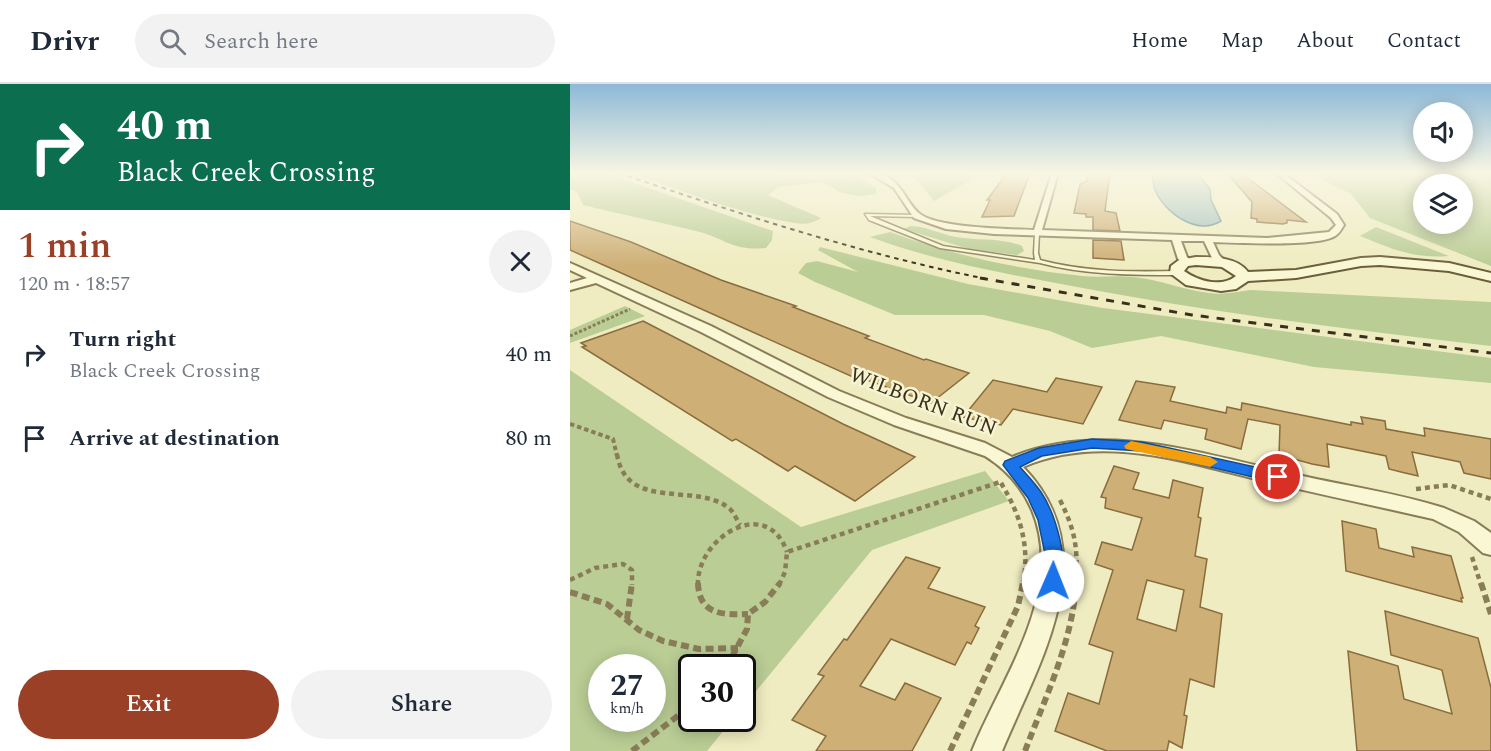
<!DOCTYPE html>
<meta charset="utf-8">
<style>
body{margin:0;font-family:Spectral,serif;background:#f2f2f3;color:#1f2937;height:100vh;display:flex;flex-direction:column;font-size:22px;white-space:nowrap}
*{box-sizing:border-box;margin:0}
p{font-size:20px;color:#747a83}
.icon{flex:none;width:33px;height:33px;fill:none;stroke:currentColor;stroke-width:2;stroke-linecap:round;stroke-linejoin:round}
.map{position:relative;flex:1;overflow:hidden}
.drawer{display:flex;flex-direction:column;background:#fff;width:570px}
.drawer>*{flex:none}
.top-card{background:#0b6e4f;color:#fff;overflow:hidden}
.tools{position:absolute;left:843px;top:18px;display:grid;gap:12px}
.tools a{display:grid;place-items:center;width:60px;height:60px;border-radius:50%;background:#fff;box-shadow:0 3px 15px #0003;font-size:30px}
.speed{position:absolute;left:18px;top:570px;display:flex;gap:12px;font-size:30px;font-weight:700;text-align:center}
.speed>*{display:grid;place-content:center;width:78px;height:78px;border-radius:50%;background:#fff;box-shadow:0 3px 15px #0003;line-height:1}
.speed small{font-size:15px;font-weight:400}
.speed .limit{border:3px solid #111;border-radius:9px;background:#fff;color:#111}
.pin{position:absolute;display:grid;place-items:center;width:51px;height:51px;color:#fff;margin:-26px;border:3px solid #fff;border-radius:50%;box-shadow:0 2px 6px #0007}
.me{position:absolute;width:66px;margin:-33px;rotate:1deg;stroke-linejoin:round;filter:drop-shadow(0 0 4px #0008)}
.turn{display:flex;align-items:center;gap:21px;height:126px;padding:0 18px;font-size:27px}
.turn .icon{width:78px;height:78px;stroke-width:2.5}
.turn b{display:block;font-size:42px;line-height:51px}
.round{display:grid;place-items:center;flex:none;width:63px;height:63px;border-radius:32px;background:#f2f2f3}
.head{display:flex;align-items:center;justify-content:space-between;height:102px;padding:0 18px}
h1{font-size:36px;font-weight:600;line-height:45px;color:#9a4027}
.button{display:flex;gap:12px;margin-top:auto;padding:12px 18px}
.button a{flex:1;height:69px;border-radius:36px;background:#9a4027;color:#fff;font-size:24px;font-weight:600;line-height:69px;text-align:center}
.button a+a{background:#f2f2f3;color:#1f2937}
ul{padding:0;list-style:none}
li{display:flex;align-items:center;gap:18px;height:84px;padding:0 18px}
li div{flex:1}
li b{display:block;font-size:22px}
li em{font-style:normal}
header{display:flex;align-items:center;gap:36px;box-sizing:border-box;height:84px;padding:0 30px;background:#fff;border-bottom:2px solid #e0e1e3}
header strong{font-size:28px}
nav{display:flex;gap:33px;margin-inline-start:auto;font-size:21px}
.search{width:420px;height:54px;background:#f2f2f3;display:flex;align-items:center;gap:15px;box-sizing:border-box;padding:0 21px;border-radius:33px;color:#747a83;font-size:22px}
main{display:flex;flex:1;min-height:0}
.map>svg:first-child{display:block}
</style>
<header>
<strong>Drivr</strong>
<div class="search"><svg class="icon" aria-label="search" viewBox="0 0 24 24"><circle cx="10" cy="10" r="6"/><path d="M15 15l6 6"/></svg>Search here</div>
<nav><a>Home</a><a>Map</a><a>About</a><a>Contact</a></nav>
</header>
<main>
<section class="drawer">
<div class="top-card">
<div class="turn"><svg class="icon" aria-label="right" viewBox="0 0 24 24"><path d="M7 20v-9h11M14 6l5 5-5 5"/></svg><div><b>40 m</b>Black Creek Crossing</div></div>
</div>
<div class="head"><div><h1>1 min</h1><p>120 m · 18:57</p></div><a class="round"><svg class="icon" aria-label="close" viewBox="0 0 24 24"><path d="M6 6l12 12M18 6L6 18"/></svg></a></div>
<ul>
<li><svg class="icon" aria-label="right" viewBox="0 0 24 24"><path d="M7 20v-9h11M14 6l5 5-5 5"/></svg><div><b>Turn right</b><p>Black Creek Crossing</p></div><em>40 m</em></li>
<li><svg class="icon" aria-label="arrive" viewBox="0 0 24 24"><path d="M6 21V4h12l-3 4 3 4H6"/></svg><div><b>Arrive at destination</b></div><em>80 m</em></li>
</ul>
<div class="button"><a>Exit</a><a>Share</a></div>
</section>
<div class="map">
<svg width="921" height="667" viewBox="0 0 921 667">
<rect width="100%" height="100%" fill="#efecc1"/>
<!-- green -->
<g fill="#bacd95" fill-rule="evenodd">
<path d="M0,89H35L203,147L202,156L196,164C163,167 158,156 130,148C91,138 52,131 13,121L7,108L0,105Z"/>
<path d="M60,89H199L219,94L237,95L286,92L306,104V110L291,112L272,109L251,98L209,103L198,111L251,134C244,139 234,141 225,139C169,130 113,107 60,89Z"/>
<path d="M342,89H402L399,97L364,117Z"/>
<path d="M739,89H921V182L800,134L781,110ZM854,100H892V140H854Z"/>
<path d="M340,142C356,142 370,150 386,153C409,157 430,153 452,162L454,167L447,171L399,165L334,145Z"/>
<path d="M806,143L879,172C844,175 822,165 790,152Z"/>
<path d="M320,148C382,171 446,185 512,192C529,194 546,191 563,193C589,195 613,206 639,209C653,211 666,208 680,206L921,218V262C783,246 644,229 507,203C437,190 368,178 300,153Z"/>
<path d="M250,163L398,200L533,224L921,274V299L744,283L591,252L522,264L480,247L414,231H325L245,198L228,189L236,179L247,177L288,188L248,166Z"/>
<path d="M55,222L75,232L0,259V246Z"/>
<path d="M0,286L231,443L415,387L439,417L302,466L173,623L172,584H122V634L163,635L137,667H0ZM32,584H82V634H32Z"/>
</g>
<!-- water -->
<path fill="#a4c1bf" stroke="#6b908f" stroke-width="1.5" d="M581,89H627L640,105L641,116L651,137C627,152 595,129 585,106C583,101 584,95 581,89Z"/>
<!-- building -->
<g fill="#ceaf76" stroke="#896c3d" stroke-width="1.5" fill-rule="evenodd">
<path d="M437,89H460L444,132L412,133L420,116H417Z"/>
<path d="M518,89H540L535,127L546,129L550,147L523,146V133H516V130L504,129L510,100L517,97Z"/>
<path d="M657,89H671L736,138L717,136V139L713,140L687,138V135L681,134L682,118Z"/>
<path d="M0,137L61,158L151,196L226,222L223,223L299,252L295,254L354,276L356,275L399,289L361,319L297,296L294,298L0,166Z"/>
<path d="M523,156L551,157L554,176L523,174Z"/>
<path d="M73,237L273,340L345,373L285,417L225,382L218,387L166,355L162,357L12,263L16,262L11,259Z"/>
<path d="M486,294L532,303L513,340L443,325L431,341L393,333L423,296L477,308Z"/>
<path d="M566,297L605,303L600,317L656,329L657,323L671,326L672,319L781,341V338L793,340L791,333L815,337L816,345L855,352L854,344L921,355V395L894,389L890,378L842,368L848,392L831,388L819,385L816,372L757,360L759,383L742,380L709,371L710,341L678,335L671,365L635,355L637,345L594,336L591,345L549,336Z"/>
<path d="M544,382L569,389L563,405L599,414L603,396L633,404L628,433L631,434L625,472L637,475L630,523L652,530L644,603L620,595L614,631L617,632L612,664L599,657L597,667H537L485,647L498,609L529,620L543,568L519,560L543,486L525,480L532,458L562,466L572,434L535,424L536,414L531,413ZM577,496L614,506L606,547L567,535Z"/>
<path d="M772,437L806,445L809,464L844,473L842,463L881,472L893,514H891L892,518L776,487Z"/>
<path d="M336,473L370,484L358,504L415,523L405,542L409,544L401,560L397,558L385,581L321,555L290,602L325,616L335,599L371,614L342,667H246L256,652L222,636L254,592L248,590L274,555L277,556Z"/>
<path d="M815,527L908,554L921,604V667H787L778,567L828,582L834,615L882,630L872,586L821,571Z"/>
</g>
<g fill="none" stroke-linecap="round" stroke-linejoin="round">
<defs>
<path id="lane" d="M295,130L348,131L347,133L300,132L373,162L465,176L464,169L465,149L467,148L469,149L468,169L470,176C515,188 561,188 607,187L610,189L607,191C561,191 515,191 470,179L370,164L299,136Z"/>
<g id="street">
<path d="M299,89C330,87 334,118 350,130C368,144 439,145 464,146L482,89H488L472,146L697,154L759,148L766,141L761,134L706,89H713L767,130L774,141C772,144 769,150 765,152C748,163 666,159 643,158L649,171L657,179L652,182L642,174L634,157H611L617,173L623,178L618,181L608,175L602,156L424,150L376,145L344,134L324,104Z"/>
<path d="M0,179L141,242L269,307L336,334L415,359L442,373C535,335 634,371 728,391C776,402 827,409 874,424L904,437L921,449V471L913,469L889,448L863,435C806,422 750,410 694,397C614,378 532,349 453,383C537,469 470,576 432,667H402C432,593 496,508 462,426C452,403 436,385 415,372L324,341L258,313L131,248L26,199L0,206V199L17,194L0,186Z"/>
</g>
<path id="secondary" d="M626,173C644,173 667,173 678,188L726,186L791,174L810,173L879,179L921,189V197L879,187L810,181L791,182L726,194L678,197L666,205L651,207L616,201L600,189L601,182L609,176ZM626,181L652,183L666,192C651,204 628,197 614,187L618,182Z"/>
</defs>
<!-- lane casing -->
<use href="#lane" stroke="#897d58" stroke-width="3"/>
<!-- street casing -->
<use href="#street" stroke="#897d58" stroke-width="4"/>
<!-- secondary casing -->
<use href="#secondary" stroke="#6b5e3b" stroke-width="4"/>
<!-- path-far3 -->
<path stroke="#897d58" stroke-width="3" stroke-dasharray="3 2" stroke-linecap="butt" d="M0,252L60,225"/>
<!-- path-far2 -->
<path stroke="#897d58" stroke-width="4" stroke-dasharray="4.5 3" stroke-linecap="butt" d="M0,340L43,355L47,372"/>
<!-- path-far1 -->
<g stroke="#897d58" stroke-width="4.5" stroke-dasharray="5 4" stroke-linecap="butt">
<path d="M47,370C56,429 128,397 160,425C164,429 167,436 170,441"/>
<path d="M431,399C451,432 460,462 453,501"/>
<path d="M846,405L879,401L921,415"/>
<path d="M490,416C506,448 508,465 506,501"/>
<path d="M902,473L911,501"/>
<path d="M0,496L25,484L53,480L62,486V501"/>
<path d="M128,501C126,454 197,410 217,468"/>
<path d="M209,501L215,488L217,468L430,398"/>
</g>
<!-- path -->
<g stroke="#897d58" stroke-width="6" stroke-dasharray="8 4.5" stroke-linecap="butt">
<path d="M128,499C129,531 153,531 178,530"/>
<path d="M911,499L921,530"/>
<path d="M0,508L37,520L69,546L93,557L129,565L168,564"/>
<path d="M57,535L62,499"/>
<path d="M156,584L177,545L178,530L195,518L210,499"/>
<path d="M62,667L122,621"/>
<path d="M380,667L448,522L453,499"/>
<path d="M455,667C475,614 503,557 506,499"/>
</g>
<!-- lane -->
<use href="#lane" fill="#faf7d5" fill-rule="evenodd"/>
<!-- street -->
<use href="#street" fill="#faf7d5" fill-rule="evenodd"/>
<!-- secondary -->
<use href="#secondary" fill="#faf7d5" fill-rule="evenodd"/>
<!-- rail-far1 -->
<path stroke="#38301d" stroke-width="2" stroke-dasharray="4.5 4.5" stroke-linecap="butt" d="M49,89C170,130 291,170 417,195"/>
<!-- rail -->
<path stroke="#38301d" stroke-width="3" stroke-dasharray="8 8" stroke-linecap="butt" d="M410,194L622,231L921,269"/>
</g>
<!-- sky -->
<linearGradient id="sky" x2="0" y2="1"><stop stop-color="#8db9d8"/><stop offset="0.49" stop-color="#f8f6e3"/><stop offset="1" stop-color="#f8f6e3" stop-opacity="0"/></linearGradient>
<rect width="921" height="182" fill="url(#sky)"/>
<!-- route -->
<path fill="#1a73e8" stroke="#114b97" stroke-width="1.5" d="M522,355L572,358L708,388L714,390L716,393L714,397L708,399L572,367L522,364L472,372L450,383C457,391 465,399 471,408C485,429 501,480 489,503L483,505L476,503L473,497L475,470L468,436L458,414L433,381L435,377L469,364Z"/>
<!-- slow -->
<path fill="#f59e0b" d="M561,357L640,373L648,378L640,383L556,365L554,362Z"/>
<g text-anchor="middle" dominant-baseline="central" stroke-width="5" stroke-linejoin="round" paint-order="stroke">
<!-- street labels -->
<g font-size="21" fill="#38301d" stroke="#f6f4d1">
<text transform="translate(353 318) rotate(21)">WILBORN RUN</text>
</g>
</g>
</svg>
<div class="tools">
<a><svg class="icon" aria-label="sound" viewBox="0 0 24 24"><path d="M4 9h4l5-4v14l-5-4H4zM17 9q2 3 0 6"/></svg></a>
<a><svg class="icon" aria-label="layers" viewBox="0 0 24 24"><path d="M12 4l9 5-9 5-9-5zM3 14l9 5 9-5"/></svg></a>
</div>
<div class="speed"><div>27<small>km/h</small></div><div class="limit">30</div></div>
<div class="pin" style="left:708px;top:393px;background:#d93025"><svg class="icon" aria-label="arrive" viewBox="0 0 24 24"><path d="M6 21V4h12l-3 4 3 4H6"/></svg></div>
<svg class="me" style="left:483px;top:497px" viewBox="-20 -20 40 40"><circle r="19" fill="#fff"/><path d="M0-13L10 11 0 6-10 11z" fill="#1a73e8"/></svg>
</div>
</main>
